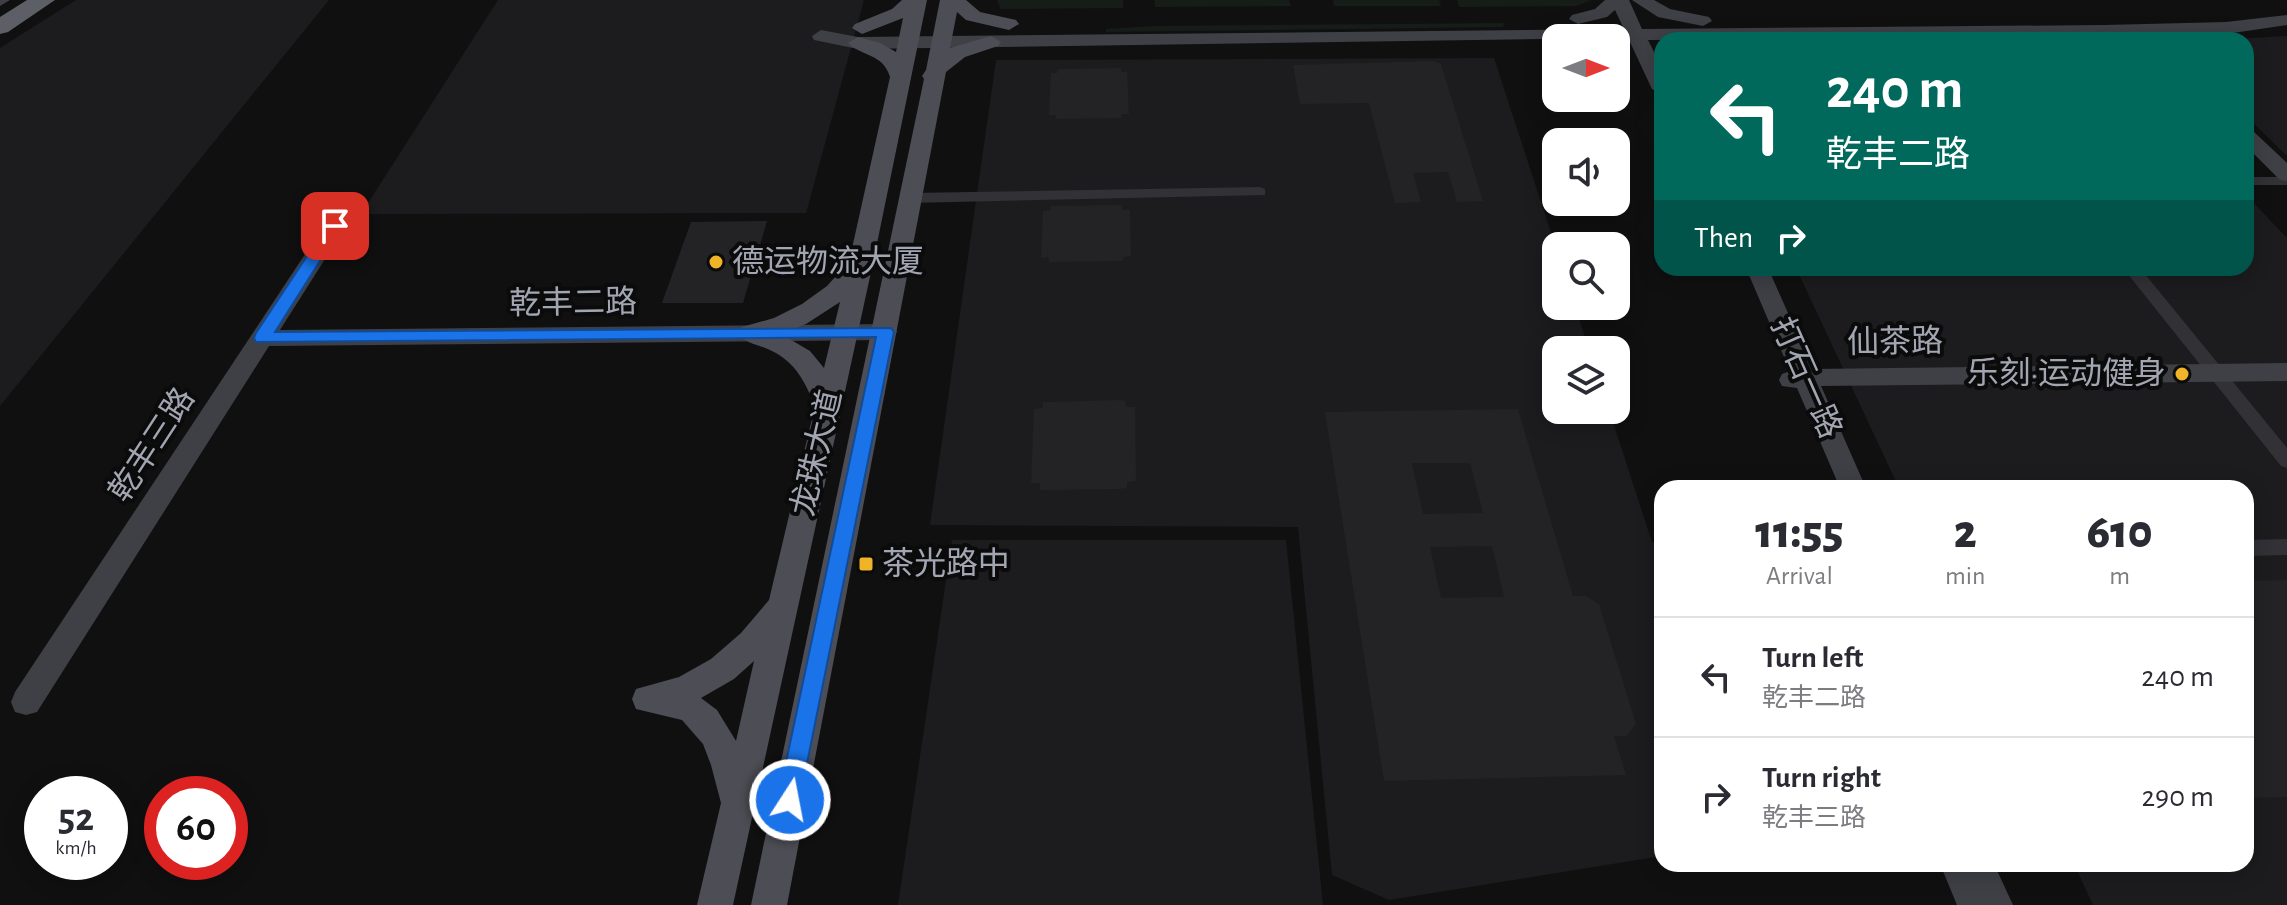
<!DOCTYPE html>
<meta charset="utf-8">
<style>
body{margin:0;font-family:"Alegreya Sans","Noto Sans SC",sans-serif;background:#f2f2f3;color:#2b2b33;height:100vh;display:flex;flex-direction:column;font-size:30px;white-space:nowrap}
*{box-sizing:border-box;margin:0}
p{font-size:26px;color:#7c7c81}
.icon{flex:none;width:44px;height:44px;fill:none;stroke:currentColor;stroke-width:2;stroke-linecap:round;stroke-linejoin:round}
.map{position:relative;flex:1;overflow:hidden}
.drawer{position:absolute;left:1654px;top:480px;width:600px;height:392px;display:flex;flex-direction:column;background:#fff;border-radius:24px;box-shadow:0 4px 20px #0003}
.drawer>*{flex:none}
.guide{position:absolute;left:1654px;top:32px;width:600px;height:244px;border-radius:24px;box-shadow:0 4px 20px #0003;background:#00695c;color:#fff;overflow:hidden}
.needle{width:52px;rotate:90deg}
.tools{position:absolute;left:1542px;top:24px;display:grid;gap:16px}
.tools a{display:grid;place-items:center;width:88px;height:88px;border-radius:16px;background:#fff;box-shadow:0 4px 20px #0003;font-size:40px}
.speed{position:absolute;left:24px;top:776px;display:flex;gap:16px;font-size:40px;font-weight:700;text-align:center}
.speed>*{display:grid;place-content:center;width:104px;height:104px;border-radius:50%;background:#fff;box-shadow:0 4px 20px #0003;line-height:1}
.speed small{font-size:20px;font-weight:400}
.speed .limit{border:12px solid #d22;background:#fff;color:#111}
.pin{position:absolute;display:grid;place-items:center;width:68px;height:68px;color:#fff;margin:-34px;border-radius:16px;box-shadow:0 4px 12px #0006}
.me{position:absolute;width:88px;margin:-44px;rotate:11deg;stroke-linejoin:round;filter:drop-shadow(0 0 6px #0008)}
.turn{display:flex;align-items:center;gap:28px;height:168px;padding:0 40px;font-size:36px}
.turn .icon{width:104px;height:104px;stroke-width:2.5}
.turn b{display:block;font-size:56px;line-height:68px}
.then{display:flex;align-items:center;height:76px;padding:0 40px;background:#0003;gap:16px;font-size:30px}
.eta{display:flex;justify-content:space-evenly;align-items:center;height:136px;text-align:center}
.eta b{font-size:48px;font-weight:800;line-height:56px}
ul{padding:0;list-style:none}
li{display:flex;align-items:center;gap:24px;height:120px;padding:0 40px;border-top:2px solid #e1e1e2}
li div{flex:1}
li b{display:block;font-size:30px}
li em{font-style:normal}
.map>svg:first-child{display:block}
</style>
<div class="map">
<svg width="2287" height="905" viewBox="0 0 2287 905">
<rect width="100%" height="100%" fill="#101011"/>
<!-- built -->
<g fill="#1c1c1e">
<path d="M76,0H329L0,406V48Z"/>
<path d="M498,0H864L806,213L361,214Z"/>
<path d="M2287,36V156L2246,116V40H2217Z"/>
<path d="M1494,58L1556,248V306H1575L1589,350H1556V410H1609L1652,542L1662,548V856L1389,900L1332,875L1298,527L930,525L996,60Z"/>
<path d="M2246,195L2287,238V905H2093L2074,864H2246V488H1899L1796,268H2246Z"/>
<path d="M952,540H1286L1323,905H898Z"/>
</g>
<!-- green -->
<g fill="#161c17">
<path d="M997,0H1123V8L1001,9Z"/>
<path d="M1154,0H1289L1291,6L1155,7Z"/>
<path d="M1333,0H1439L1441,6H1334Z"/>
<path d="M1457,0H1592L1576,6L1459,7Z"/>
<path d="M1503,23L1504,27L1106,32V29L1152,26Z"/>
</g>
<!-- building -->
<g fill="#232325" fill-rule="evenodd">
<path d="M1434,61L1441,64L1483,201L1457,202L1448,172L1413,173L1421,202L1395,203L1369,103L1300,104L1293,65Z"/>
<path d="M1121,68V72H1127L1129,114H1121L1122,118L1056,119V115H1049L1051,73H1057L1058,69Z"/>
<path d="M1122,205V210H1130L1131,256L1123,257V261L1049,262V257L1041,258L1043,211H1051V206Z"/>
<path d="M767,221L743,303H662L691,222Z"/>
<path d="M1118,400L1125,401L1126,407H1135L1136,481L1127,482V488L1119,489L1047,490H1040V483H1031L1034,409L1043,408V402H1051Z"/>
<path d="M1518,409L1573,596H1586L1599,604L1636,724L1626,736H1614L1626,775L1384,781L1325,412ZM1412,463H1470L1483,513L1423,514ZM1492,546L1504,597L1441,598L1430,547Z"/>
<path d="M2287,580V797L2246,798V581Z"/>
</g>
<g fill="none" stroke-linecap="round" stroke-linejoin="round">
<!-- street -->
<g fill="#313136" fill-rule="evenodd">
<rect x="2246" y="177" width="41" height="8"/>
<path d="M1260,187L1265,189V195L910,203L903,198L910,193Z"/>
<path d="M2123,268H2140L2287,448V468L2281,466Z"/>
<path d="M2287,539V555L2246,556V540Z"/>
</g>
<!-- secondary -->
<g fill="#3f4046" fill-rule="evenodd">
<path d="M0,0H10L0,6Z"/>
<path d="M1605,0H1629L1642,29L2105,25L2226,22L2287,15V25L2226,34L2105,37L1648,40L1662,68V95L1652,89L1629,40L1616,38L858,49L814,40L812,36L821,30L858,37L1624,29L1615,10L1607,17L1578,24L1569,19L1572,15L1595,9Z"/>
<path d="M1632,0H1654L1670,9L1709,17L1712,21L1703,26L1658,17Z"/>
<path d="M2246,129L2253,131L2287,163V181L2280,180L2246,146Z"/>
<path d="M335,219L343,221L346,226L280,330L885,324L893,326L897,332L893,338L885,340L269,346L37,712L26,715L15,712L11,702L15,692L327,221Z"/>
<path d="M1746,268H1768L1813,369L2287,363V381L1821,386L1866,488H1840L1797,388L1782,386L1779,380L1782,374L1790,371Z"/>
<path d="M1940,864H1994L2013,905H1957Z"/>
</g>
<!-- primary -->
<g fill="#4d4e55" fill-rule="evenodd">
<path d="M902,0H927L873,263L733,905H697L721,803L711,765L703,744L682,720L636,709L632,699L636,689L679,677L711,659L741,633L769,600L815,406C805,382 796,363 772,351C761,345 745,344 738,333L742,327L774,318L802,304L827,286L849,262L890,77C883,53 862,57 848,43L858,37L880,43L896,52L903,18L862,34L852,28L855,24L892,9ZM840,302L824,368L810,351L781,334L806,324ZM754,661L736,741L717,710L701,698L734,679Z"/>
<path d="M940,0H966L980,12L1016,20L1019,24L1009,30L966,20L957,12L950,48L991,36L1001,42L998,46L965,57L946,72L787,905H751L924,79L922,76L926,70Z"/>
</g>
<!-- highway -->
<path fill="#5d5f67" fill-rule="evenodd" d="M27,0H55L8,32L0,34V17Z"/>
</g>
<!-- route -->
<path fill="#1a73e8" stroke="#114b97" stroke-width="2" d="M335,221L342,226L275,332L891,328L894,332L798,808L790,811L782,808L778,800L876,337L256,342L254,338L256,333L329,223Z"/>
<!-- markers -->
<g fill="#f1b327" stroke="#0b0b0c" stroke-width="3">
<circle cx="716" cy="262" r="8"/>
<circle cx="2182" cy="374" r="8"/>
<rect x="858" y="556" width="16" height="16" rx="4"/>
</g>
<g text-anchor="middle" dominant-baseline="central" stroke-width="8" stroke-linejoin="round" paint-order="stroke">
<!-- poi labels -->
<g font-size="32" fill="#a1a6b2" stroke="#0b0b0c" text-anchor="start">
<text x="732" y="262">德运物流大厦</text>
<text x="2166" y="374" text-anchor="end">乐刻·运动健身</text>
<text x="882" y="564">茶光路中</text>
</g>
<!-- street labels -->
<g font-size="32" fill="#a1a6b2" stroke="#0b0b0c">
<text transform="translate(573 303) rotate(-1)">乾丰二路</text>
<text transform="translate(1895 342) rotate(-1)">仙茶路</text>
<text transform="translate(1806 378) rotate(66)">打石一路</text>
<text transform="translate(152 445) rotate(-57)">乾丰三路</text>
<text transform="translate(817 453) rotate(-77)">龙珠大道</text>
</g>
</g>
</svg>
<div class="tools">
<a><svg class="needle" viewBox="-14 -14 28 28"><path d="M0-13l5 13h-10z" fill="#e53935"/><path d="M0 13l5-13h-10z" fill="#7c7c81"/></svg></a>
<a><svg class="icon" aria-label="sound" viewBox="0 0 24 24"><path d="M4 9h4l5-4v14l-5-4H4zM17 9q2 3 0 6"/></svg></a>
<a><svg class="icon" aria-label="search" viewBox="0 0 24 24"><circle cx="10" cy="10" r="6"/><path d="M15 15l6 6"/></svg></a>
<a><svg class="icon" aria-label="layers" viewBox="0 0 24 24"><path d="M12 4l9 5-9 5-9-5zM3 14l9 5 9-5"/></svg></a>
</div>
<div class="speed"><div>52<small>km/h</small></div><div class="limit">60</div></div>
<div class="pin" style="left:335px;top:226px;background:#d93025"><svg class="icon" aria-label="arrive" viewBox="0 0 24 24"><path d="M6 21V4h12l-3 4 3 4H6"/></svg></div>
<svg class="me" style="left:790px;top:800px" viewBox="-20 -20 40 40"><circle r="17" fill="#1a73e8" stroke="#fff" stroke-width="3"/><path d="M0-11L8 9 0 5-8 9z" fill="#fff"/></svg>
<div class="guide">
<div class="turn"><svg class="icon" aria-label="left" viewBox="0 0 24 24"><path d="M17 20v-9H6M10 6l-5 5 5 5"/></svg><div><b>240 m</b>乾丰二路</div></div>
<div class="then">Then<svg class="icon" aria-label="right" viewBox="0 0 24 24"><path d="M7 20v-9h11M14 6l5 5-5 5"/></svg></div>
</div>
<section class="drawer">
<div class="eta">
<div><b>11:55</b><p>Arrival</p></div>
<div><b>2</b><p>min</p></div>
<div><b>610</b><p>m</p></div>
</div>
<ul>
<li><svg class="icon" aria-label="left" viewBox="0 0 24 24"><path d="M17 20v-9H6M10 6l-5 5 5 5"/></svg><div><b>Turn left</b><p>乾丰二路</p></div><em>240 m</em></li>
<li><svg class="icon" aria-label="right" viewBox="0 0 24 24"><path d="M7 20v-9h11M14 6l5 5-5 5"/></svg><div><b>Turn right</b><p>乾丰三路</p></div><em>290 m</em></li>
</ul>
</section>
</div>
